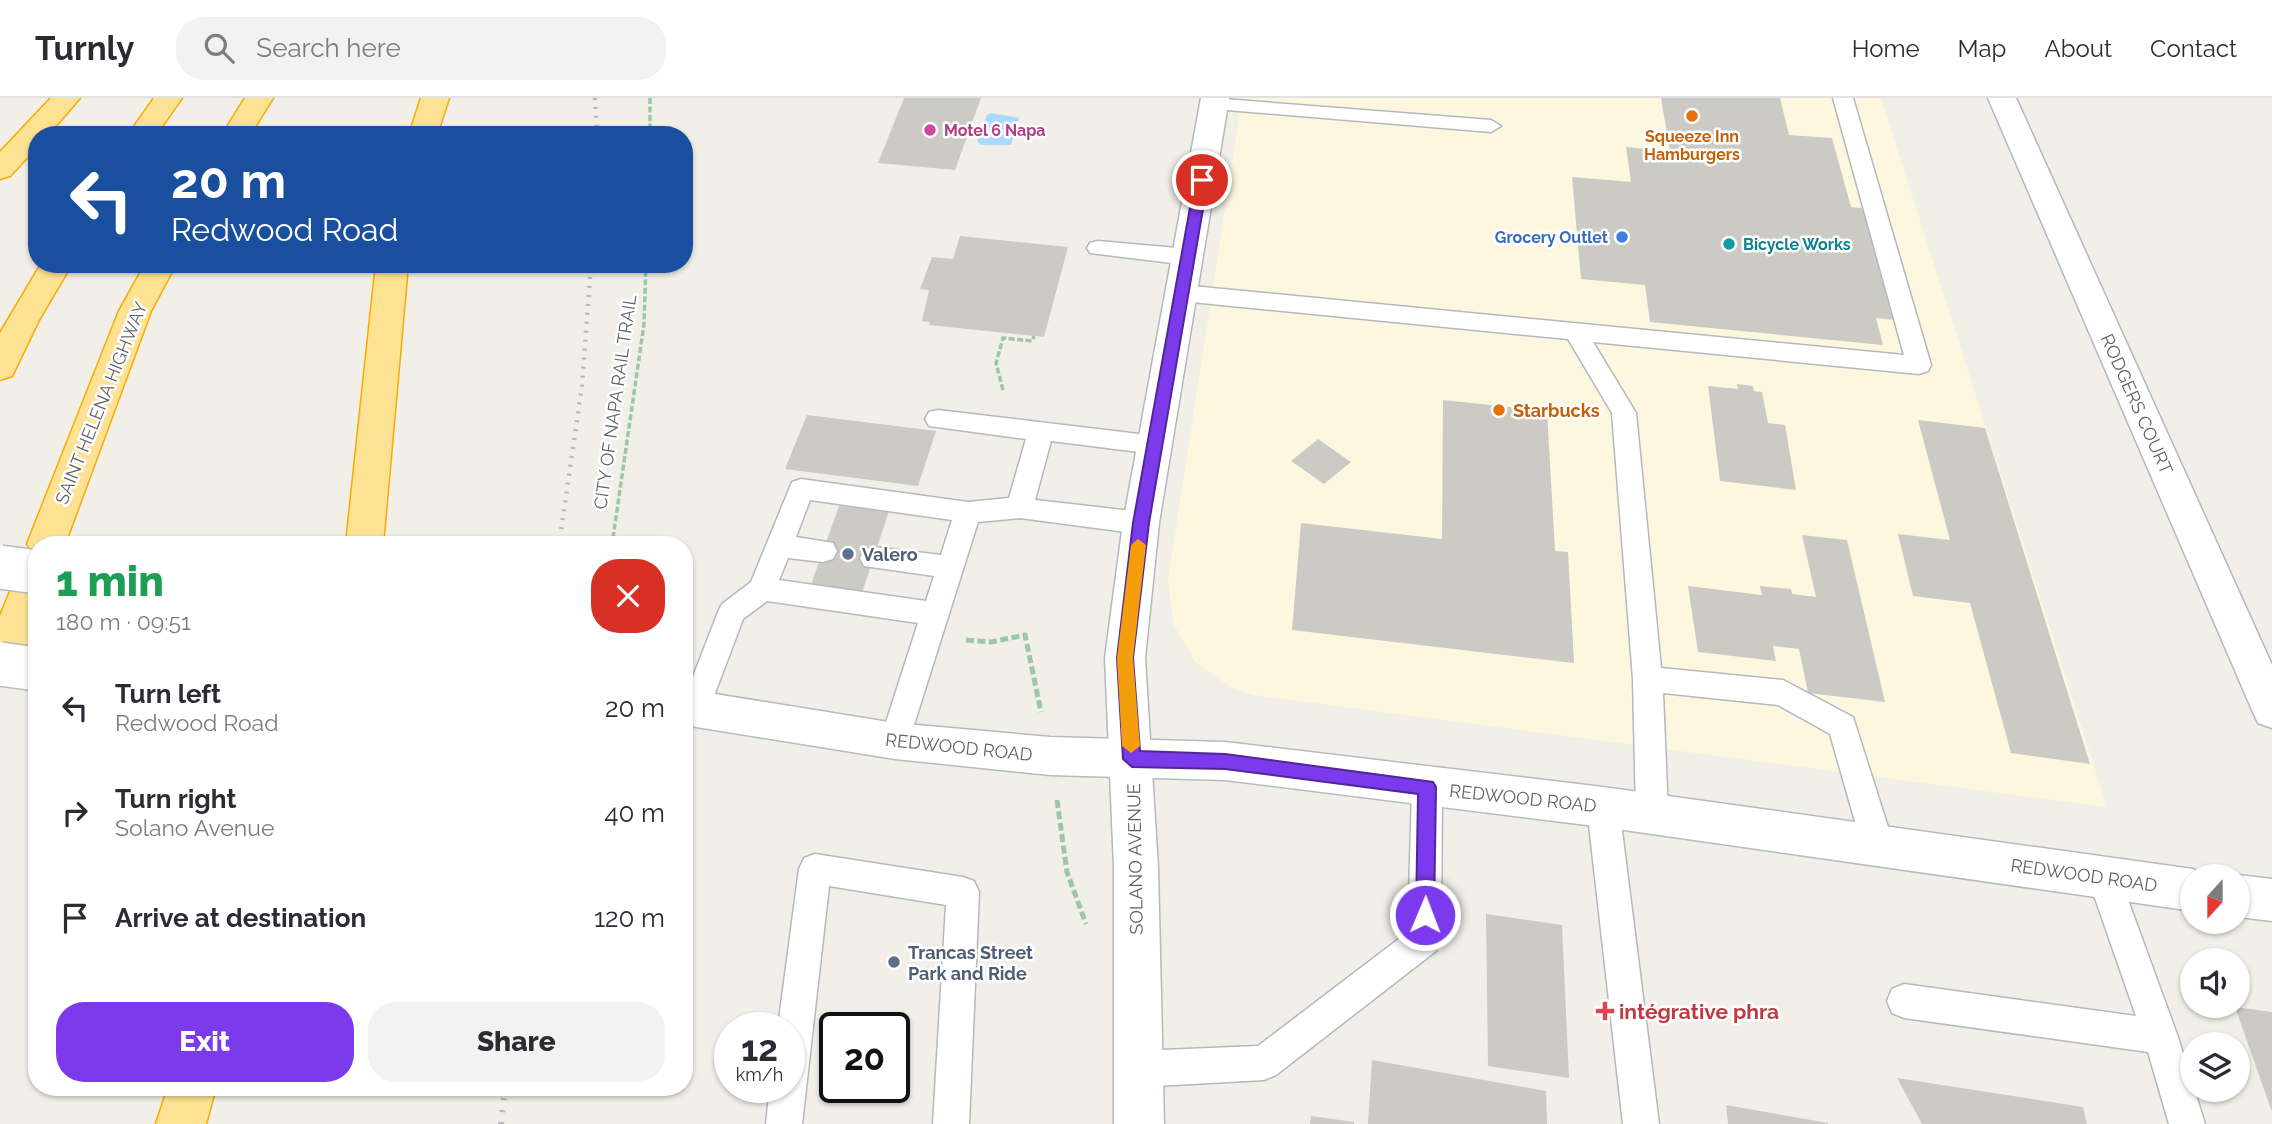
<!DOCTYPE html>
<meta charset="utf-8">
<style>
body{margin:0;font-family:Raleway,sans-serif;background:#f2f2f3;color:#2b2b33;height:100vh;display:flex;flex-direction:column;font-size:26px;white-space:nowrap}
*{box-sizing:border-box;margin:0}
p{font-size:23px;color:#7c7c81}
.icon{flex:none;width:38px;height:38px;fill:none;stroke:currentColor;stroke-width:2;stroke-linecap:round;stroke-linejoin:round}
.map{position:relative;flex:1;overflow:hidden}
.sheet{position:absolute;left:28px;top:438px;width:665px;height:560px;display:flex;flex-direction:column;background:#fff;border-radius:28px;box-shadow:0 2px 5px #0004}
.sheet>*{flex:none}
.top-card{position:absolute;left:28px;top:28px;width:665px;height:147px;border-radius:28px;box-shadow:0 2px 5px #0004;background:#1a4fa0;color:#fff;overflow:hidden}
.needle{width:46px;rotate:201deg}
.controls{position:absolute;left:2180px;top:766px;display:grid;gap:14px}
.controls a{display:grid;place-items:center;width:70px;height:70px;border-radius:50%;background:#fff;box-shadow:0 2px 5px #0004;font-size:35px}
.speed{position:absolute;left:714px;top:914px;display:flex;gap:14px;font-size:35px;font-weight:700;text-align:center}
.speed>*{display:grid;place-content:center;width:91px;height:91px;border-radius:50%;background:#fff;box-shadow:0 2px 5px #0004;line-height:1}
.speed small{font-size:18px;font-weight:400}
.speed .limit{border:4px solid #111;border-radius:10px;background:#fff;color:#111}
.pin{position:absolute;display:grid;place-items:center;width:60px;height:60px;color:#fff;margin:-30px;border:4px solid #fff;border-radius:50%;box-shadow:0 2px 7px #0007}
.me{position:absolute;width:77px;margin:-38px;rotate:1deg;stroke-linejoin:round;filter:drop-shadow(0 0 5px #0008)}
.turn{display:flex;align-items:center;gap:24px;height:147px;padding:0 28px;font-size:32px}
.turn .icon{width:91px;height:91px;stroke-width:2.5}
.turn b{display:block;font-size:49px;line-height:60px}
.round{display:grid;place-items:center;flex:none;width:74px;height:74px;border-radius:28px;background:#f2f2f3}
.summary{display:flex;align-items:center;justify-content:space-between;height:119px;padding:0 28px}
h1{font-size:42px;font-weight:800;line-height:52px;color:#1e9e55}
.action{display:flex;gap:14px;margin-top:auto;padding:14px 28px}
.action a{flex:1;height:80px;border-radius:28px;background:#7c3aed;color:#fff;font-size:28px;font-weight:800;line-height:80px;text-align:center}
.action a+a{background:#f2f2f3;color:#2b2b33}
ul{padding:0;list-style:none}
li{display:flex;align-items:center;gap:21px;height:105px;padding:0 28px}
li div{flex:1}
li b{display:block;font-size:26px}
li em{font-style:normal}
header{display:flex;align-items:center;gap:42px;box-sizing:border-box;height:98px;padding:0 35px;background:#fff;border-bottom:2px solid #e1e1e2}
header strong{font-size:33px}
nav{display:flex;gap:38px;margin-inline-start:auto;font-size:24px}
.search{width:490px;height:63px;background:#f2f2f3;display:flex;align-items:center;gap:18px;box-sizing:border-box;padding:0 24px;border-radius:28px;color:#7c7c81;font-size:26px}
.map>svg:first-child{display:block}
</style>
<header>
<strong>Turnly</strong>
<div class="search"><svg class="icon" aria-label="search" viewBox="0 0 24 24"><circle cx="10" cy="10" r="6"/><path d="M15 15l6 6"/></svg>Search here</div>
<nav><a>Home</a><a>Map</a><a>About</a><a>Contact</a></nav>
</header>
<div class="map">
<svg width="2272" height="1026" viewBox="0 0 2272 1026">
<rect width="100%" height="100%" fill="#f1efe8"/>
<!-- commercial -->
<path fill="#fef7e0" d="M1242,0H1881L2107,709L1253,597L1229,588L1195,564L1173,525L1168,481Z"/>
<!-- water -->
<path fill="#aadaff" d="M991,15L1019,20L1011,47H981L977,43L987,17Z"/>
<!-- building -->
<g fill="#cccac5">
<path d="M904,0H981L955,72L878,65Z"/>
<path d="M1661,0H1780L1789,37L1832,40L1851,109L1871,111L1904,223L1876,220L1883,247L1650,224L1645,187L1581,181L1572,79L1631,84L1626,49L1670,53Z"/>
<path d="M960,138L1068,149L1044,239L929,227L930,224L922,223L929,192L920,191L932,159L953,161Z"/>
<path d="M1737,286L1753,288L1754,293L1762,294L1768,325L1785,327L1796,392L1720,383L1708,288L1738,291Z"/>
<path d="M1443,302L1547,313L1555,453L1568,454L1574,565L1292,532L1301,425L1442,441Z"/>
<path d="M807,317L936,333L918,388L785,371Z"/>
<path d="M1918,322L1985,330L2090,666L2011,655L1970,505L1913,498L1898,436L1950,442Z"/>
<path d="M1318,341L1351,364L1324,386L1291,363Z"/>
<path d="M839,408L889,413L861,498L809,492Z"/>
<path d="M1802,437L1847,442L1885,604L1808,595L1799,551L1773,548L1776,563L1698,554L1688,488L1762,497L1760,488L1791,491L1792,496L1816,499Z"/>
<path d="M1486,816L1562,827L1569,980L1488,968Z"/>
<path d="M2235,909L2272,914V1014Z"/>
<path d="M1372,962L1546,993L1547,1026H1368Z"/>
<path d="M1897,980L2083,1009L2087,1026H1922Z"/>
<path d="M1726,1007L1828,1025V1026H1728Z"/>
<path d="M1311,1018L1354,1024V1026H1310Z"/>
</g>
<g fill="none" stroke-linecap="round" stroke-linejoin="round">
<defs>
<g id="service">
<path d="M1211,0L1491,22L1501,28L1491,34L1215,11L1205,5Z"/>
<path d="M1833,0H1853L1931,267L1928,273L1919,276L1593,244L1636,315L1661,570L1783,582L1853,619L1894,748L1889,758L1878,763L1867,758L1862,748L1830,636L1778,607L1663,595L1668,715L1663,725L1652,729L1641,725L1636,715L1633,581L1612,315L1568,241L1181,203L1173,201L1169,195L1173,189L1181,187L1904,257Z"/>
<path d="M1098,143L1188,151L1196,154L1199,159L1196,164L1188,167L1090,155L1087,150L1090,145Z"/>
<path d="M938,312L1164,339L1168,346L1164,353L1155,356L1051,343L1035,402L1141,414L1150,418L1154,425L1150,432L1141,436L1020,420L978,424L906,652L895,656L884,652L880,643L918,525L767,503L743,521L706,619L696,623L686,619L684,602L718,514L722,506L751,484L792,384L801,381L968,404L1009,400L1026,341L929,328L925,321L929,314ZM810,402L952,422L941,457L874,449L864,452L860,460L864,468L934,478L926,503L779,482L788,460L823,464L833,461L837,453L833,445L796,439Z"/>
<path d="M1427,675L1438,679L1442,689L1441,842L1436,853L1276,977L1264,982L1138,989L1126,983L1120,971L1126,959L1138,953L1258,948L1408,834L1412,689L1416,679Z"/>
<path d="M1603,695L1614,699L1619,709L1659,1026H1623L1587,709L1592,699Z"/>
<path d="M815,756L963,779L974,783L979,794L969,1026H933L946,807L829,788L802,1026H766L770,989H789V929H778L799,771L804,760Z"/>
<path d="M2104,765L2115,769L2120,780L2178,939L2205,1026H2169L2148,954L1904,920L1892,915L1887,903L1892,891L1904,886L2136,918L2088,780L2093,769Z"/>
</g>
<path id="minor" d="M1988,0H2016L2272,567V630L2258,625L2252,612Z"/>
<path id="tertiary" d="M1201,0H1229L1159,425L1145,560L1158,769L1164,1026H1114V769L1105,560L1123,425Z"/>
<g id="secondary">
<path d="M684,591L895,625L1050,639L1225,644L1603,689L2193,771L2209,779H2193V813L1603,729L1225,682L1050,677L895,661L684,627Z"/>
<path d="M2238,777L2272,781V823L2238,819V779H2233Z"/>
</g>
<g id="motorway">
<path d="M51,0H80L48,37H37V49L10,78L0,81V54Z"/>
<path d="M154,0H182L156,37H128Z"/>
<path d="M245,0H273L250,37H222Z"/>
<path d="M421,0H449L437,37H409Z"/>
<path d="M41,166H72L39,222L12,278L0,282V235Z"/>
<path d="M145,166H176L151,213L65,446H37V523L14,582L0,587V518L24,459L33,456L27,446L119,213Z"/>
<path d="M376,166H408L383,446H346Z"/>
<path d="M168,989H216L206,1026H156Z"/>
</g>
</defs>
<!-- service casing -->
<use href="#service" stroke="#b5b8bc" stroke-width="3"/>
<!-- minor casing -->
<use href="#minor" stroke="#b5b8bc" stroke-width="3"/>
<!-- tertiary casing -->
<use href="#tertiary" stroke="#b5b8bc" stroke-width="3"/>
<!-- secondary casing -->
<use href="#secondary" stroke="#b6babf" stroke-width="3"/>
<!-- motorway casing -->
<use href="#motorway" stroke="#f9ab00" stroke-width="3"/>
<!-- path-far1 -->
<g stroke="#9cc7a9" stroke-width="3.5" stroke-dasharray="6 2.5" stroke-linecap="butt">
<path d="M650,0V37"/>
<path d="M1003,292L996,265L1003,240L1032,243L1034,238"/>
<path d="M613,440L644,226L646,166"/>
</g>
<!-- path -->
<g stroke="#9cc7a9" stroke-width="5" stroke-dasharray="8 3.5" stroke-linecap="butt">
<path d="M612,446L613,439"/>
<path d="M966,542L991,544L1025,537L1041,614"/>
<path d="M1057,702L1067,774L1086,826"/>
</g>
<!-- service -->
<use href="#service" fill="#fff" fill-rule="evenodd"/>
<!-- minor -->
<use href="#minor" fill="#fff" fill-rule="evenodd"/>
<!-- tertiary -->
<use href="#tertiary" fill="#fff" fill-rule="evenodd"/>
<!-- secondary -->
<use href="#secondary" fill="#fff" fill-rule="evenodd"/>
<!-- motorway -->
<use href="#motorway" fill="#fde293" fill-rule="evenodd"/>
<!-- rail-far1 -->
<g stroke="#b6b7b8" stroke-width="4.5" stroke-dasharray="2 7" stroke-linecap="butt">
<path d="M595,0L597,37"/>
<path d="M560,440L582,287L591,166"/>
</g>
<!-- rail -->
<g stroke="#b6b7b8" stroke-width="6" stroke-dasharray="2 10" stroke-linecap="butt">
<path d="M559,446L560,439"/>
<path d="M501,1026L505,989"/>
</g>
<defs>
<g id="secondary-bridge">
<path d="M0,469L37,474"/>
<path d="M0,566L37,571"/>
</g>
</defs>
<!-- secondary-bridge casing -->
<use href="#secondary-bridge" stroke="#b6babf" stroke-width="46" stroke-linecap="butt"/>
<!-- secondary-bridge -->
<use href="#secondary-bridge" stroke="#fff" stroke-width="43"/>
</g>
<!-- route -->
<path fill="#7c3aed" stroke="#51269a" stroke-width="2" d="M1202,78L1208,82L1149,425L1133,560L1140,653L1225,656L1433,684L1436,689L1434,817L1431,823L1425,826L1418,823L1416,817L1418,696L1225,671L1132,669L1123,661L1117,560L1133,425L1195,82Z"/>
<!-- slow -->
<path fill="#f59e0b" d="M1138,441L1146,447L1133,560L1140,648L1131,655L1122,648L1117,560L1131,447Z"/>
<!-- markers -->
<g fill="#e8710a" stroke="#fff" stroke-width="2.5">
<circle cx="1692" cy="18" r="7"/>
<circle cx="1499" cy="312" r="7"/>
</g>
<circle fill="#d1479c" stroke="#fff" stroke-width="2.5" cx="930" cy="32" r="7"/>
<circle fill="#3f7fe0" stroke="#fff" stroke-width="2.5" cx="1622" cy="139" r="7"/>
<circle fill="#0f9aa8" stroke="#fff" stroke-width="2.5" cx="1729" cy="146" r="7"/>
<g fill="#5c6f8a" stroke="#fff" stroke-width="2.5">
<circle cx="848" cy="456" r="7"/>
<circle cx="894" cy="864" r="7"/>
</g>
<path fill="#e0444e" stroke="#fff" stroke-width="2.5" d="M1601.5 902.5h7v7h7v7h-7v7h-7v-7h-7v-7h7z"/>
<g text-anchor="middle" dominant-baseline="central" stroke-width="5" stroke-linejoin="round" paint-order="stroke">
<!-- far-hotel labels -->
<g font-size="16" font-weight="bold" fill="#b23c85" stroke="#fff" text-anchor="start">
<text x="944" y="32">Motel 6 Napa</text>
</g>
<!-- far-food labels -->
<g font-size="16" font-weight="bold" fill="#c56008" stroke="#fff">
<text x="1692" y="38">Squeeze Inn<tspan x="1692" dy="18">Hamburgers</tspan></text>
</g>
<!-- far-shop labels -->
<g font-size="16" font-weight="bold" fill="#366cbe" stroke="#fff" text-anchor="end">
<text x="1608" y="139">Grocery Outlet</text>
</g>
<!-- far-culture labels -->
<g font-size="16" font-weight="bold" fill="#0d838f" stroke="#fff" text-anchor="start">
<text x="1743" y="146">Bicycle Works</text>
</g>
<!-- street labels -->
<g font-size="18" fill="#5f6368" stroke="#fff">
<text transform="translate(615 304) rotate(-82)">CITY OF NAPA RAIL TRAIL</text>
<text transform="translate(101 305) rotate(-68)">SAINT HELENA HIGHWAY</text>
<text transform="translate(2137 306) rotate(66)">RODGERS COURT</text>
<text transform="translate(959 649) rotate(6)">REDWOOD ROAD</text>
<text transform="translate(1523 700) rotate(6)">REDWOOD ROAD</text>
<text transform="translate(1135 761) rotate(-91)">SOLANO AVENUE</text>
<text transform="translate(2084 777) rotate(8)">REDWOOD ROAD</text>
</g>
<!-- food labels -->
<g font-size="18" font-weight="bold" fill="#c56008" stroke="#fff" text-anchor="start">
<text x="1513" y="312">Starbucks</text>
</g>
<!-- service labels -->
<g font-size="18" font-weight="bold" fill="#4e5e75" stroke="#fff" text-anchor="start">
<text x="862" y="456">Valero</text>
<text x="908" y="854">Trancas Street<tspan x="908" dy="21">Park and Ride</tspan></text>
</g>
<!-- near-health labels -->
<g font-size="21" font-weight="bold" fill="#be3a42" stroke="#fff" text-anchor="start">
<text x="1619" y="913">intégrative phra</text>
</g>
</g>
</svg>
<div class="controls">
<a><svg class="needle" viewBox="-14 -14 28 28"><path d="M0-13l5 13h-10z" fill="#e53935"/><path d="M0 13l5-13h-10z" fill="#7c7c81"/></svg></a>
<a><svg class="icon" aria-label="sound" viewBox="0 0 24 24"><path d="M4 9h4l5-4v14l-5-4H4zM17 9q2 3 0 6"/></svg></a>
<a><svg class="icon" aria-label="layers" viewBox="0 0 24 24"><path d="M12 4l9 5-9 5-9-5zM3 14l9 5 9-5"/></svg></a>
</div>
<div class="speed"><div>12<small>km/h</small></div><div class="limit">20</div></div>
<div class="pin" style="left:1202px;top:82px;background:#d93025"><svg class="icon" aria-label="arrive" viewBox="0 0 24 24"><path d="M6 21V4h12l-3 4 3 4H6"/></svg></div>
<svg class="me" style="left:1425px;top:817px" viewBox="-20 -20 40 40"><circle r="17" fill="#7c3aed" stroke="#fff" stroke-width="3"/><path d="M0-11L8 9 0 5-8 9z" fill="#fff"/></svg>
<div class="top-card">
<div class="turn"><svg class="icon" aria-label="left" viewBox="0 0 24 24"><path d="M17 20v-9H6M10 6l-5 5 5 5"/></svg><div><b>20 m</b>Redwood Road</div></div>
</div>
<section class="sheet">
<div class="summary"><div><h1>1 min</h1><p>180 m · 09:51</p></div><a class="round" style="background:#d93025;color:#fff"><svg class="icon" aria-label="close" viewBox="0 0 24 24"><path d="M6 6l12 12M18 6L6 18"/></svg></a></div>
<ul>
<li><svg class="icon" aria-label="left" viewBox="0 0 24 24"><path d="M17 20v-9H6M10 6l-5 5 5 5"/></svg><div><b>Turn left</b><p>Redwood Road</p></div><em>20 m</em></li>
<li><svg class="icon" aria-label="right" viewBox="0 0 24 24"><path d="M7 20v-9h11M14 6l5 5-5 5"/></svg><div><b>Turn right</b><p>Solano Avenue</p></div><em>40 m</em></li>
<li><svg class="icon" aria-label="arrive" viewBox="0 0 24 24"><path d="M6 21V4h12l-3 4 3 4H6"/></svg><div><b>Arrive at destination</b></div><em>120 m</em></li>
</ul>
<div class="action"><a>Exit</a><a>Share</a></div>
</section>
</div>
